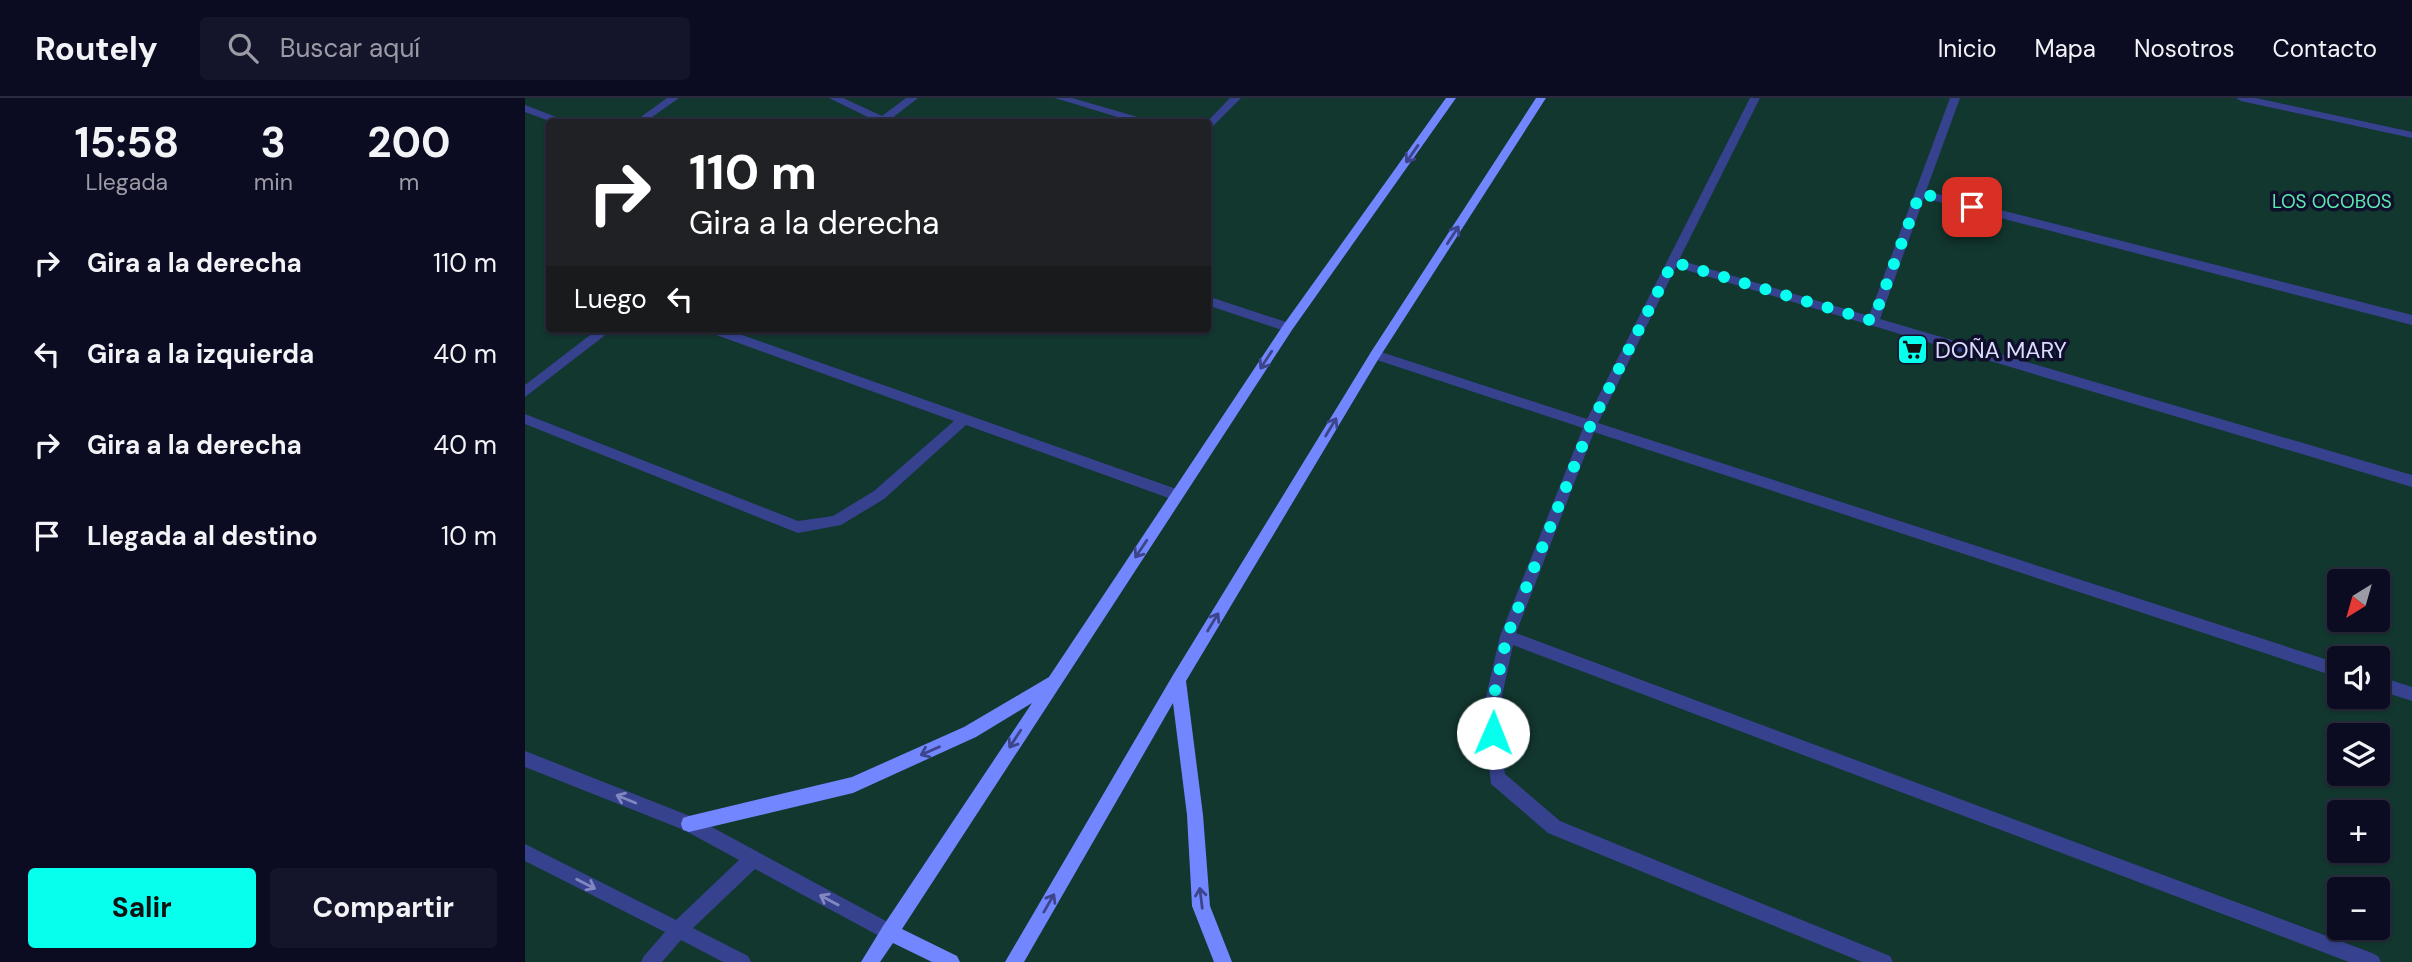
<!DOCTYPE html>
<html lang="es">
<meta charset="utf-8">
<style>
body{margin:0;font-family:"DM Sans",sans-serif;background:#14142a;color:#f1f3f6;height:100vh;display:flex;flex-direction:column;font-size:26px;white-space:nowrap}
*{box-sizing:border-box;margin:0}
p{font-size:23px;color:#9a9ba5}
.icon{flex:none;width:38px;height:38px;fill:none;stroke:currentColor;stroke-width:2;stroke-linecap:round;stroke-linejoin:round}
.map{position:relative;flex:1;overflow:hidden}
.details{display:flex;flex-direction:column;background:#0b0b21;width:525px}
.details>*{flex:none}
.guide{position:absolute;left:21px;top:21px;width:665px;height:214px;border-radius:7px;box-shadow:0 2px 5px #0004,0 0 0 2px #2b2b3f;background:#202124;color:#fff;overflow:hidden}
.needle{width:46px;rotate:217deg}
.buttons{position:absolute;left:1802px;top:471px;display:grid;gap:14px}
.buttons a{display:grid;place-items:center;width:63px;height:63px;border-radius:7px;background:#0b0b21;box-shadow:0 2px 5px #0004,0 0 0 2px #2b2b3f;font-size:35px}
.pin{position:absolute;display:grid;place-items:center;width:60px;height:60px;color:#fff;margin:-30px;border-radius:14px;box-shadow:0 4px 10px #0006}
.me{position:absolute;width:77px;margin:-38px;rotate:1deg;stroke-linejoin:round;filter:drop-shadow(0 0 5px #0008)}
.turn{display:flex;align-items:center;gap:24px;height:147px;padding:0 28px;font-size:32px}
.turn .icon{width:91px;height:91px;stroke-width:2.5}
.turn b{display:block;font-size:49px;line-height:60px}
.then{display:flex;align-items:center;height:66px;padding:0 28px;background:#0003;gap:14px;font-size:26px}
.eta{display:flex;justify-content:space-evenly;align-items:center;height:119px;text-align:center}
.eta b{font-size:42px;font-weight:700;line-height:49px}
.primary-button{display:flex;gap:14px;margin-top:auto;padding:14px 28px}
.primary-button a{flex:1;height:80px;border-radius:7px;background:#07ffee;color:#111;font-size:28px;font-weight:700;line-height:80px;text-align:center}
.primary-button a+a{background:#14142a;color:#f1f3f6}
ul{padding:0;list-style:none}
li{display:flex;align-items:center;gap:21px;height:91px;padding:0 28px}
li div{flex:1}
li b{display:block;font-size:26px}
li em{font-style:normal}
header{display:flex;align-items:center;gap:42px;box-sizing:border-box;height:98px;padding:0 35px;background:#0b0b21;border-bottom:2px solid #2b2b3f}
header strong{font-size:33px}
nav{display:flex;gap:38px;margin-inline-start:auto;font-size:24px}
.search{width:490px;height:63px;background:#14142a;display:flex;align-items:center;gap:18px;box-sizing:border-box;padding:0 24px;border-radius:7px;color:#9a9ba5;font-size:26px}
main{display:flex;flex:1;min-height:0}
.map>svg:first-child{display:block}
</style>
<header>
<strong>Routely</strong>
<div class="search"><svg class="icon" aria-label="search" viewBox="0 0 24 24"><circle cx="10" cy="10" r="6"/><path d="M15 15l6 6"/></svg>Buscar aquí</div>
<nav><a>Inicio</a><a>Mapa</a><a>Nosotros</a><a>Contacto</a></nav>
</header>
<main>
<section class="details">
<div class="eta">
<div><b>15:58</b><p>Llegada</p></div>
<div><b>3</b><p>min</p></div>
<div><b>200</b><p>m</p></div>
</div>
<ul>
<li><svg class="icon" aria-label="right" viewBox="0 0 24 24"><path d="M7 20v-9h11M14 6l5 5-5 5"/></svg><div><b>Gira a la derecha</b></div><em>110 m</em></li>
<li><svg class="icon" aria-label="left" viewBox="0 0 24 24"><path d="M17 20v-9H6M10 6l-5 5 5 5"/></svg><div><b>Gira a la izquierda</b></div><em>40 m</em></li>
<li><svg class="icon" aria-label="right" viewBox="0 0 24 24"><path d="M7 20v-9h11M14 6l5 5-5 5"/></svg><div><b>Gira a la derecha</b></div><em>40 m</em></li>
<li><svg class="icon" aria-label="arrive" viewBox="0 0 24 24"><path d="M6 21V4h12l-3 4 3 4H6"/></svg><div><b>Llegada al destino</b></div><em>10 m</em></li>
</ul>
<div class="primary-button"><a>Salir</a><a>Compartir</a></div>
</section>
<div class="map">
<svg width="1887" height="864" viewBox="0 0 1887 864">
<rect width="100%" height="100%" fill="#0f0f2c"/>
<!-- green -->
<path fill="#12372f" fill-rule="evenodd" d="M0,0H1887V864H0ZM24,24H682V231H24ZM1815,483H1853V522H1815ZM1815,560H1853V598H1815ZM1815,637H1853V676H1815ZM1815,714H1853V752H1815ZM1815,791H1853V830H1815Z"/>
<g fill="none" stroke-linecap="round" stroke-linejoin="round">
<!-- street -->
<g fill="#37428f" fill-rule="evenodd">
<path d="M142,0H154L120,24H109Z"/>
<path d="M304,0H318L357,18L381,0H393L362,24H350L351,23Z"/>
<path d="M530,0H547L623,22L624,24H609Z"/>
<path d="M705,0H716L682,34V24Z"/>
<path d="M1225,0H1235L1154,162L1344,218L1425,0H1435L1401,93L1887,217V227L1399,100L1355,221L1887,377V389L1151,169L1073,325L1815,566V580L1069,334L991,535L1847,855L1853,858L1856,864H1824L988,547L974,612L980,676L1035,723L1365,858L1368,864H1337L1023,735L966,686L958,612L975,538L1058,330L846,260L844,257L850,252L1062,321Z"/>
<path d="M1711,0H1731L1887,34V40L1716,3Z"/>
<path d="M0,7L39,22L40,24H27L0,14Z"/>
<path d="M682,198L767,226L769,229L763,234L682,207Z"/>
<path d="M73,231H88L0,299V287Z"/>
<path d="M181,231H200L657,393L659,397L657,401L652,403L441,327L359,401L316,427L273,435L0,326V316L273,423L308,418L349,393L429,323L183,234Z"/>
<path d="M1853,578L1887,589V603L1853,592Z"/>
<path d="M0,653L170,720L370,828L373,834L370,840L364,843L358,840L230,771L168,830L223,858L226,864H198L156,842L137,864H116L119,858L140,834L0,763V746L151,822L214,762L159,732L0,669Z"/>
</g>
<!-- secondary -->
<g fill="#7286ff" fill-rule="evenodd">
<path d="M921,0H931L767,232L377,831L432,858L435,864H407L368,845L355,864H336L358,828L507,605L451,639L328,695L164,734L158,732L156,726L158,720L164,718L327,679L439,629L524,579L759,226Z"/>
<path d="M1011,0H1021L854,260L661,583L678,717L685,808L707,864H689L667,808L662,717L648,605L499,864H480L648,577L846,254Z"/>
</g>
</g>
<!-- one-way arrows -->
<defs><path id="oneway-shaft" d="M-6 0H5M1.5-3L5.5 0L1.5 3" fill="none" stroke-width="1.6" stroke-linecap="round" stroke-linejoin="round" transform="scale(1.75)"/></defs>
<g stroke="#3c458b">
<use href="#oneway-shaft" transform="translate(887 56) rotate(125)"/>
<use href="#oneway-shaft" transform="translate(928 137) rotate(-57)"/>
<use href="#oneway-shaft" transform="translate(741 262) rotate(123)"/>
<use href="#oneway-shaft" transform="translate(806 329) rotate(-59)"/>
<use href="#oneway-shaft" transform="translate(616 451) rotate(124)"/>
<use href="#oneway-shaft" transform="translate(688 524) rotate(-59)"/>
<use href="#oneway-shaft" transform="translate(490 641) rotate(123)"/>
<use href="#oneway-shaft" transform="translate(405 653) rotate(156)"/>
<use href="#oneway-shaft" transform="translate(676 800) rotate(-97)"/>
<use href="#oneway-shaft" transform="translate(524 805) rotate(-60)"/>
</g>
<g stroke="#8188c1">
<use href="#oneway-shaft" transform="translate(101 701) rotate(-158)"/>
<use href="#oneway-shaft" transform="translate(61 786) rotate(27)"/>
<use href="#oneway-shaft" transform="translate(304 802) rotate(-152)"/>
</g>
<g fill="none" stroke-linecap="round" stroke-linejoin="round">
<!-- route -->
<path stroke="#07ffee" stroke-width="12" stroke-dasharray="0 21.6" d="M968,635L966,611L982,538L1066,326L1148,164L1348,223L1395,95L1447,109"/>
</g>
<!-- icons -->
<defs>
<symbol id="supermarket-square" viewBox="-11 -11 22 22"><rect x="-9" y="-9" width="18" height="18" rx="4" fill="#07ffee" stroke="#0f0f2c"/><path d="M-6-5.5h2.5l.6 2H6L4.5 2H-2.5L-4.4-4H-6ZM-1.5 3.2a1.3 1.3 0 1 0 .1 0ZM3 3.2a1.3 1.3 0 1 0 .1 0Z" fill="#111"/></symbol>
</defs>
<g fill-rule="evenodd">
<use href="#supermarket-square" x="1370" y="234" width="35" height="35"/>
</g>
<g text-anchor="middle" dominant-baseline="central" stroke-width="7" stroke-linejoin="round" paint-order="stroke">
<!-- far-park labels -->
<g font-size="19" fill="#5de9ae" stroke="#0f0f2c">
<text x="1807" y="103">LOS OCOBOS</text>
</g>
<!-- poi labels -->
<g font-size="23" fill="#dbddff" stroke="#0f0f2c" text-anchor="start">
<text x="1410" y="252">DOÑA MARY</text>
</g>
</g>
</svg>
<div class="buttons">
<a><svg class="needle" viewBox="-14 -14 28 28"><path d="M0-13l5 13h-10z" fill="#e53935"/><path d="M0 13l5-13h-10z" fill="#9a9ba5"/></svg></a>
<a><svg class="icon" aria-label="sound" viewBox="0 0 24 24"><path d="M4 9h4l5-4v14l-5-4H4zM17 9q2 3 0 6"/></svg></a>
<a><svg class="icon" aria-label="layers" viewBox="0 0 24 24"><path d="M12 4l9 5-9 5-9-5zM3 14l9 5 9-5"/></svg></a>
<a>+</a>
<a>−</a>
</div>
<div class="pin" style="left:1447px;top:109px;background:#d93025"><svg class="icon" aria-label="arrive" viewBox="0 0 24 24"><path d="M6 21V4h12l-3 4 3 4H6"/></svg></div>
<svg class="me" style="left:968px;top:635px" viewBox="-20 -20 40 40"><circle r="19" fill="#fff"/><path d="M0-13L10 11 0 6-10 11z" fill="#07ffee"/></svg>
<div class="guide">
<div class="turn"><svg class="icon" aria-label="right" viewBox="0 0 24 24"><path d="M7 20v-9h11M14 6l5 5-5 5"/></svg><div><b>110 m</b>Gira a la derecha</div></div>
<div class="then">Luego<svg class="icon" aria-label="left" viewBox="0 0 24 24"><path d="M17 20v-9H6M10 6l-5 5 5 5"/></svg></div>
</div>
</div>
</main>
